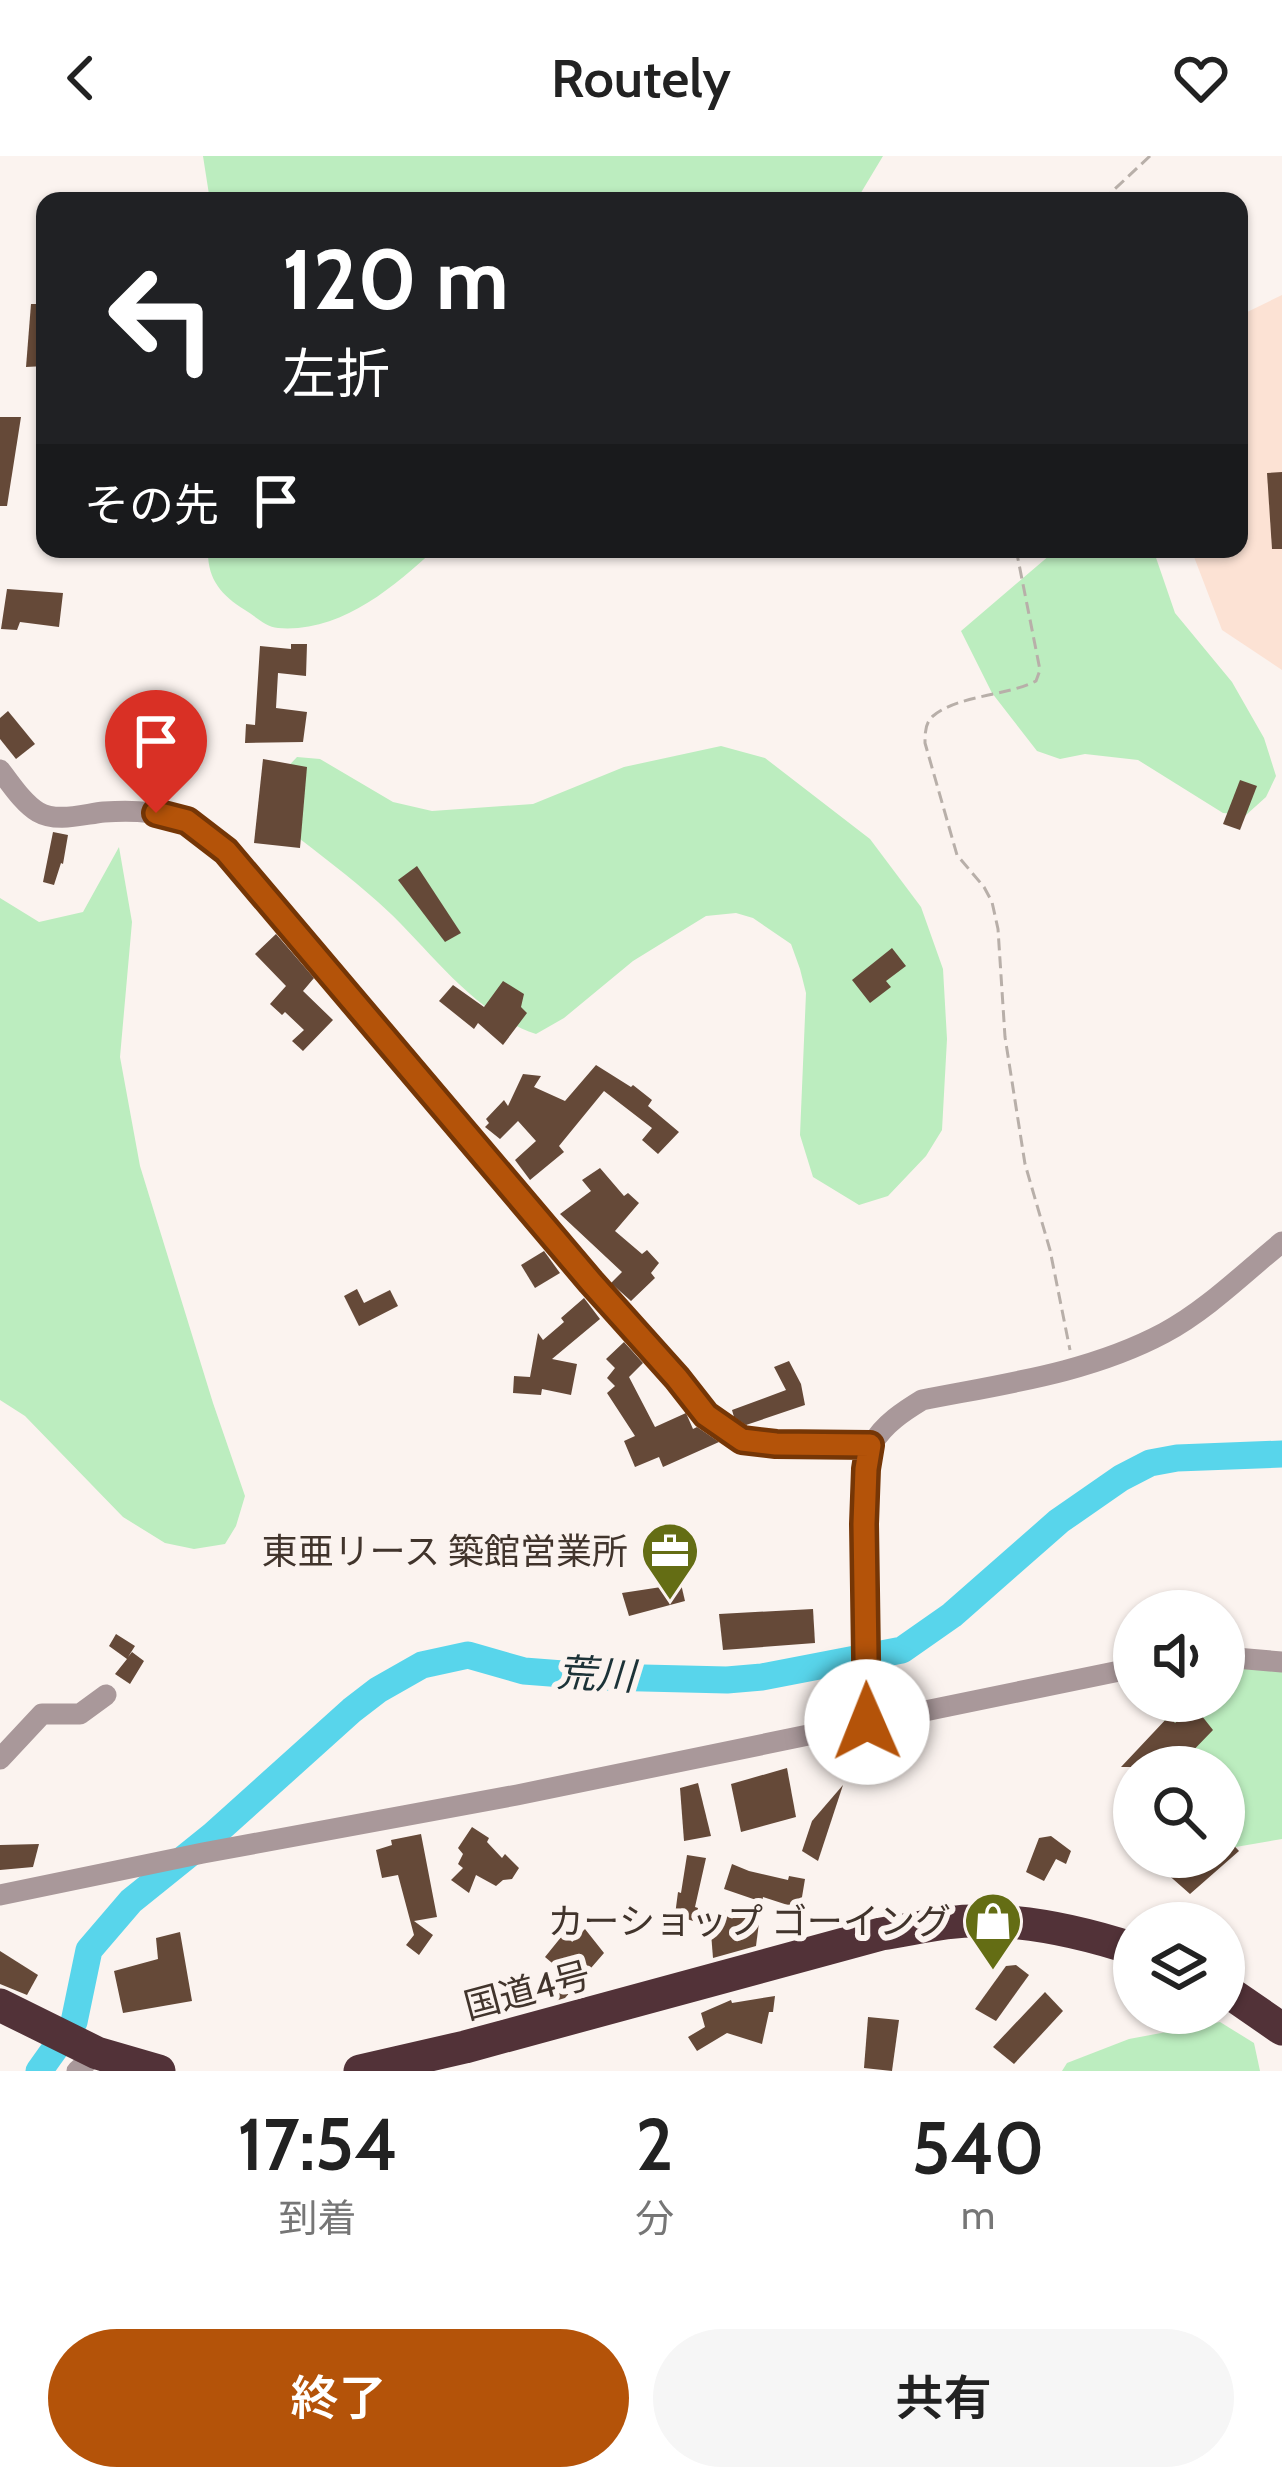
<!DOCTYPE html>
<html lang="ja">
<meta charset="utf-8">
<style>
body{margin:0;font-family:Cabin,"Noto Sans JP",sans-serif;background:#f6f6f6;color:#222;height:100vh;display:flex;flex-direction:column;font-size:45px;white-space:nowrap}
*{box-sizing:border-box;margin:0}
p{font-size:39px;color:#767676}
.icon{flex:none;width:66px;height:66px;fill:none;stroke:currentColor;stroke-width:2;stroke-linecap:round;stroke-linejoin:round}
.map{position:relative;height:1915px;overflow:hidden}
.side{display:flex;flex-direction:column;background:#fff;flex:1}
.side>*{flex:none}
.guide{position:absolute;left:36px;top:36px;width:1212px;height:366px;border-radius:24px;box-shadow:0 3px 9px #0004;background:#202124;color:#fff;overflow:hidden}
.controls{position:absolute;left:1113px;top:1434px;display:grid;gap:24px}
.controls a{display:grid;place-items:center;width:132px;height:132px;border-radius:50%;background:#fff;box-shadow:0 3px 9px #0004;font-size:60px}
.pin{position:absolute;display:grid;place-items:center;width:102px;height:102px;color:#fff;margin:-123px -51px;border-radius:50% 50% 50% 0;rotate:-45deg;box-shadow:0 0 12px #0007}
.pin .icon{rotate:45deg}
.me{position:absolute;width:132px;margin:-66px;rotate:359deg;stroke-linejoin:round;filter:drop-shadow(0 0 9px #0008)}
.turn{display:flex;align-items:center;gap:42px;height:252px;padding:0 48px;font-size:54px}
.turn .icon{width:156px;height:156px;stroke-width:2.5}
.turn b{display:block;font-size:84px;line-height:102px}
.then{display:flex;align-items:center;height:114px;padding:0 48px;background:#0003;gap:24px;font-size:45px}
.eta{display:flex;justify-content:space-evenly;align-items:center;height:204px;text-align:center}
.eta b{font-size:72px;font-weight:600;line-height:84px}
.cta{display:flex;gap:24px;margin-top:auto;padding:24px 48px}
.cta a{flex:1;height:138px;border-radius:72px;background:#b45309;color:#fff;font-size:48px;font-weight:600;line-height:138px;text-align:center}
.cta a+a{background:#f6f6f6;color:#222}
header{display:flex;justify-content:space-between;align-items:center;height:156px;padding:0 48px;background:#fff;font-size:54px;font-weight:600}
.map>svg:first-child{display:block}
</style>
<header><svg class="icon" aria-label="back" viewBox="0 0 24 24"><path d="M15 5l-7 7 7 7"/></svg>Routely<svg class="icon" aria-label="heart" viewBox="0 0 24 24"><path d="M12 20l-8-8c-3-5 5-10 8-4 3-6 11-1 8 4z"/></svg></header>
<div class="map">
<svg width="1282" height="1915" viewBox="0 0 1282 1915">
<rect width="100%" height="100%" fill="#fbf3ef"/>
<!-- built -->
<path fill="#fce2d4" d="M1282,139V514L1222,474L1191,393H1239V160Z"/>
<!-- green -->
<g fill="#bcedbf">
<path d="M203,0H883L856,45H210Z"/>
<path d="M208,393H435C393,432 340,477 278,472C266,471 255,460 245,454C221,439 207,423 208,393Z"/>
<path d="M1057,393H1153L1175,457L1232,526L1264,582L1276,620L1266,641L1246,659L1223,657L1138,604L1085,598L1060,603L1037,595L992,537L961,475Z"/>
<path d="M721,590L765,602L870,683L921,751L943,813L947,883L942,974L926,1000L888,1040L859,1049L813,1021L800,979L806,837L800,813L791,788L753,762L736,757L706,760L633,805L564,862L536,878C470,856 428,790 378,746C350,721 319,698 290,675L279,620L297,601L320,603L393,646L432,655L533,648L624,611Z"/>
<path d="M119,691L132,766L120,901L140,1010L213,1247L245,1340L236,1370L225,1388L194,1393L165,1387L123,1361L25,1260L0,1244V742L39,766L83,756Z"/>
<path d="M1282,1502V1683L1224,1693V1611H1180L1157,1545H1224V1513Z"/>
<path d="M1220,1866L1254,1887L1260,1915H1062L1067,1907L1129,1883Z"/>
</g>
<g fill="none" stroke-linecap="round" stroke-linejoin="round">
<!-- river -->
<path stroke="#58d5eb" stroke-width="27" d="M39,1915L74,1866L89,1794L131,1745L213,1679L352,1554L378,1534L422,1509L468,1499L524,1515L602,1521L727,1524L762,1521L902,1494L952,1459L1059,1365L1121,1322L1150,1307L1177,1302L1282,1298"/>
</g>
<!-- building -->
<g fill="#654938">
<path d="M31,148H45V210L26,211Z"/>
<path d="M0,261H21L7,350H0Z"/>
<path d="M1282,316V393H1272L1267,317Z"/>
<path d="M7,433L63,437L59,471L20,466L17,474L1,473Z"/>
<path d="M291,488H307L306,520L278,517L276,552L307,556L303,586L245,587L246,568L255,569L260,490L291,493Z"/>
<path d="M8,555L35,588L16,603L0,583V562Z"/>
<path d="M263,603L307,611L300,692L254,687Z"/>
<path d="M1240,624L1257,630L1240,674L1223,668Z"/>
<path d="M53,676L68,679L63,708L61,707L54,729L43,726Z"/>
<path d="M417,710L461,777L445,786L398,724Z"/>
<path d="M276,778L314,822L303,835L333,864L303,895L292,885L304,874L285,856L282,859L270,848L286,830L255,798Z"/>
<path d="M892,792L906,810L886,825L891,831L870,847L852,824Z"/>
<path d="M503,825L524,838L521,851L527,857L503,889L478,867L474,873L439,845L453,829L484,851Z"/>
<path d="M596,909L631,931L633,929L652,944L648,950L679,976L658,998L642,984L652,972L604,935L559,990L564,996L530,1024L515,1004L536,985L518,965L500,983L485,971L489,967L486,963L504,944L508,950L523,918L541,920L534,931L565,945Z"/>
<path d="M600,1012L624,1040L628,1037L639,1047L615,1075L642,1098L647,1094L659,1107L651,1117L655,1122L631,1145L611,1127L622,1116L560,1058L591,1035L582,1024Z"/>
<path d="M544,1095L560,1117L535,1132L521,1109Z"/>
<path d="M357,1133L364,1147L390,1134L398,1150L359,1170L344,1140Z"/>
<path d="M584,1142L600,1163L552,1203L577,1208L571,1239L542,1233L541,1239L513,1237L514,1220L530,1221L538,1177L543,1184L564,1166L561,1162Z"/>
<path d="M624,1186L643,1207L629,1221L655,1271L686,1257L693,1273L697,1271L719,1286L663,1311L659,1301L635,1311L624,1285L635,1280L607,1237L615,1230L607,1222L615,1212L606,1203Z"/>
<path d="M789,1205L801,1228L805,1249L746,1269L734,1261L732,1254L786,1234L774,1211Z"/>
<path d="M681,1428L685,1445L629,1460L622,1437Z"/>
<path d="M813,1453L815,1487L723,1494L719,1458Z"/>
<path d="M116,1478L135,1490L128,1501L132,1496L144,1505L130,1528L115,1518L127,1503L109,1490Z"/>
<path d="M1194,1550L1213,1574L1183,1605L1177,1600L1166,1611H1121L1169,1560L1175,1567Z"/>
<path d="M787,1612L796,1661L741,1676L731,1628Z"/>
<path d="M698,1627L711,1680L684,1685L680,1632Z"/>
<path d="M843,1629L818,1705L802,1695L812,1665Z"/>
<path d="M472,1671L489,1682L487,1686L502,1702L505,1698L519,1712L512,1723L503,1724L496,1730L476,1719L469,1737L451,1724L463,1712L458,1708L463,1698L458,1692Z"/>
<path d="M421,1678L437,1761L414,1765L433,1779L419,1799L406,1789L414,1779L398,1719L382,1722L376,1694L392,1689L391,1684Z"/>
<path d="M1224,1679L1239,1695L1190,1738L1148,1701H1224Z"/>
<path d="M1051,1680L1071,1695L1066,1708L1056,1703L1044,1725L1026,1716L1039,1682Z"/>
<path d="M39,1688L33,1711L0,1714V1689Z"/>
<path d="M687,1699L706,1702L695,1751L698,1752L696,1766L675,1759L678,1736L681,1737Z"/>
<path d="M732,1708L749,1715L788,1724L789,1720L805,1723L800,1753L763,1741L762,1746L724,1733Z"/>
<path d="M718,1754L760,1759L756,1790L713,1802L711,1777Z"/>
<path d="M585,1773L604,1797L565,1842L552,1846L541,1836L558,1812L545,1801L566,1775L572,1786Z"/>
<path d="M180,1776L192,1845L123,1857L114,1815L158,1803L156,1782Z"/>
<path d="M0,1795L38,1819L27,1839L0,1828Z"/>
<path d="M1016,1809L1029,1819L996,1865L975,1853L1006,1810Z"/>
<path d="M1045,1836L1063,1855L1014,1908L993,1891Z"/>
<path d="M775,1840L773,1856H769L762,1888L727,1877L697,1895L688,1881L705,1871L701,1857L731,1844L732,1847Z"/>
<path d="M868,1861L899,1864L892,1915L864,1912Z"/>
</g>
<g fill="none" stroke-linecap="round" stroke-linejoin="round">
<!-- path -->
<g stroke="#b8afa9" stroke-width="3" stroke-dasharray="12 6" stroke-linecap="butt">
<path d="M1102,45L1150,0"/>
<path d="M1016,393L1040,514L1036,525C1007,540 958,539 933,560C925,567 925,577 925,587L957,699L984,731L992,746L998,773L1005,881L1025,1008L1050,1094L1070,1194"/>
</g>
<!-- minor -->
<g stroke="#a9989a" stroke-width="21">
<path d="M0,614C11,628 23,647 38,656C57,667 84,658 104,656C158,652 185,660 226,695L591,1127L677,1222L706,1259L742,1284L776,1288L870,1289"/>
<path d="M1224,1501L1282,1506"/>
<path d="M867,1566C865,1524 856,1312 873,1287C884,1268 904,1255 922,1244C1003,1228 1089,1217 1164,1177C1207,1154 1244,1117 1282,1086"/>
<path d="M0,1603L42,1558H80L106,1539"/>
<path d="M0,1739L203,1697L517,1639L1134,1512"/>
<path d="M77,1915L97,1897"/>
</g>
<!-- highway -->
<g stroke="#523238" stroke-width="33">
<path d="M1224,1833L1282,1873"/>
<path d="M0,1849L97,1897L159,1915"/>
<path d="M360,1915L465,1891L881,1778C902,1775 924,1770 946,1767C1008,1759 1076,1774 1134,1793"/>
</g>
</g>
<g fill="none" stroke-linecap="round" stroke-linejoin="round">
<defs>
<path id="route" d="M156,657L187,665L226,695L591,1126L677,1222L706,1259L742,1284L776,1288L870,1289L866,1313L864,1368L867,1566"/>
</defs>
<!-- route casing -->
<use href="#route" stroke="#753606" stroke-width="30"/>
<!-- route -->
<use href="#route" stroke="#b45309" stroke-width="21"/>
</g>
<!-- icons -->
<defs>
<symbol id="office-pin" viewBox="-11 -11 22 30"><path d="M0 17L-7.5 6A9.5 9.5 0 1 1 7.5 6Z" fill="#646d14" stroke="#fbf3ef"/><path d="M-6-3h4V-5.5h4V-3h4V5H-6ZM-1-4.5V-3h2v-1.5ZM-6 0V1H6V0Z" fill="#fff"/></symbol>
<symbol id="shop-pin" viewBox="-11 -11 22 30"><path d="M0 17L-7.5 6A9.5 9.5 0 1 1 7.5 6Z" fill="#646d14" stroke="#fbf3ef"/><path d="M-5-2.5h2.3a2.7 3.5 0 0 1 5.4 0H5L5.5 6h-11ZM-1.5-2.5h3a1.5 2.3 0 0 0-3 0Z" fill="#fff"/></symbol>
</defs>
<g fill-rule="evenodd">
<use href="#office-pin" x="637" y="1362" width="66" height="90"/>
<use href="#shop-pin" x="960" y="1732" width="66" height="90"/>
</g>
<g text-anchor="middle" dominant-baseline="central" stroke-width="12" stroke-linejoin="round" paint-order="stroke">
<!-- poi labels -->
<g font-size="36" fill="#41342c" stroke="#fbf3ef" text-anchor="end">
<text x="628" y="1395">東亜リース 築館営業所</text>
<text x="951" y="1765">カーショップ ゴーイング</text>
</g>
<!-- street labels -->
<g font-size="36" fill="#41342c" stroke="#fbf3ef">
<text transform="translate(527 1834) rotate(-15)">国道4号</text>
</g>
<!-- water labels -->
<g font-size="39" font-style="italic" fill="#1c3237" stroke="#fbf3ef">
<text transform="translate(596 1518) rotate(3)">荒川</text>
</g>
</g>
</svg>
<div class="controls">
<a><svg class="icon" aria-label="sound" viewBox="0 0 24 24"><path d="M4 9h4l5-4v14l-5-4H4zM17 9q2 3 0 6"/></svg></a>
<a><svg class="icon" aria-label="search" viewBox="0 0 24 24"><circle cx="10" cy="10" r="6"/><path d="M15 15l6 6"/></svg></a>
<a><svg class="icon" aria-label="layers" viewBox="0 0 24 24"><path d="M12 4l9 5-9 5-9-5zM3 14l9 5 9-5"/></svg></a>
</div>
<div class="pin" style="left:156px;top:657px;background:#d93025"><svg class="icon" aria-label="arrive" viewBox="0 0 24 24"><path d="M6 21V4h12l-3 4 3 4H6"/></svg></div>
<svg class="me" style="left:867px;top:1566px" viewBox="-20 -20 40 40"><circle r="19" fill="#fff"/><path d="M0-13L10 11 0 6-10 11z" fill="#b45309"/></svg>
<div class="guide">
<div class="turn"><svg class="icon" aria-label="left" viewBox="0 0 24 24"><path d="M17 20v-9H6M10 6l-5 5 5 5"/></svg><div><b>120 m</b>左折</div></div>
<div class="then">その先<svg class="icon" aria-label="arrive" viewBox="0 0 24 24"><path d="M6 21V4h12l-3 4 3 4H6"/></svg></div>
</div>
</div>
<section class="side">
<div class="eta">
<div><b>17:54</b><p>到着</p></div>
<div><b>2</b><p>分</p></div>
<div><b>540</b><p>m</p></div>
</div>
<div class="cta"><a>終了</a><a>共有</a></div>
</section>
